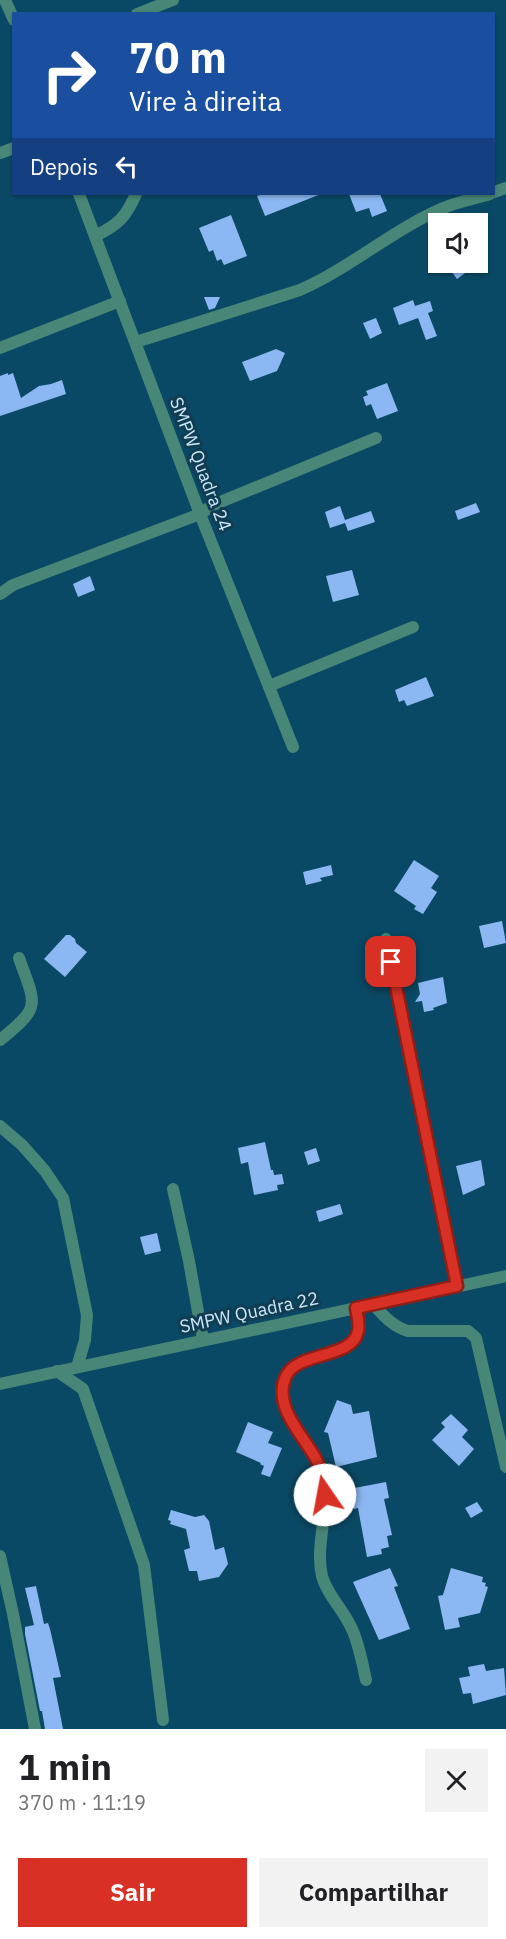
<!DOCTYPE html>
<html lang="pt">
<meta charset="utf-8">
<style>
body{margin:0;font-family:"IBM Plex Sans",sans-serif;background:#f2f2f2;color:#202124;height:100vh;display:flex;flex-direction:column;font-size:22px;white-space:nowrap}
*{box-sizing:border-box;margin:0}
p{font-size:20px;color:#757577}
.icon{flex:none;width:33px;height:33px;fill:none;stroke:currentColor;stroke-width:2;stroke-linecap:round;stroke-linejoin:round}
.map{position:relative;height:1729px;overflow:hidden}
.panel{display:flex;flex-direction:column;background:#fff;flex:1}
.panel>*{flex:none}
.banner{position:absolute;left:12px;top:12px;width:483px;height:183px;border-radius:0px;box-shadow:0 2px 4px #0004;background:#1a4fa0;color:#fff;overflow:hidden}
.buttons{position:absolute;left:428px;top:213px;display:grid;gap:12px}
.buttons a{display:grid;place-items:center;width:60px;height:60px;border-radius:0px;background:#fff;box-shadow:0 2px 4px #0004;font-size:30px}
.pin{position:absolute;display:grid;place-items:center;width:51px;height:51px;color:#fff;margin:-26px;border-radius:12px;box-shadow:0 3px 9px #0006}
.me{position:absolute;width:66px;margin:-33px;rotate:348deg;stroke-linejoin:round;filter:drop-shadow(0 0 4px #0008)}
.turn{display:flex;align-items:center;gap:21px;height:126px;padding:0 18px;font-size:27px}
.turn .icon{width:78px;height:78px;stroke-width:2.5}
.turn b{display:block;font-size:42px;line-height:51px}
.then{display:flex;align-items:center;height:57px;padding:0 18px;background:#0003;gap:12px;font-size:22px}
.round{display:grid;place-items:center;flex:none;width:63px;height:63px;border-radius:0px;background:#f2f2f2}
.summary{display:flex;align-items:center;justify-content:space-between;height:102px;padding:0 18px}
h1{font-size:36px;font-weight:700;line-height:45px}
.action{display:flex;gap:12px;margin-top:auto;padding:12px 18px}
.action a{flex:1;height:69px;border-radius:0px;background:#d93025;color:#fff;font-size:24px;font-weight:700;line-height:69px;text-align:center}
.action a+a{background:#f2f2f2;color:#202124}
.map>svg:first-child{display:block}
</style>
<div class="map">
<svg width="506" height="1729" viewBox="0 0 506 1729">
<rect width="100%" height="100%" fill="#0a4965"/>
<!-- building -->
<g fill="#8bb8f2">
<path d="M263,194H321L265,216L257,196Z"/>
<path d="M349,194H380L387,211L372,217L369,208L356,212Z"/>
<path d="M231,215L247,256L224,265L221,259L217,261L213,250L209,252L199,228Z"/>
<path d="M445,262H480L457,279Z"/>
<path d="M204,297H220L215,308L209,310Z"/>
<path d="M413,300L415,306L430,301L433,311L428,313L437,336L426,340L418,318L399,325L393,308Z"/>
<path d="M376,318L382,333L370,339L363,323Z"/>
<path d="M276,349L285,353L277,371L250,381L242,362Z"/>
<path d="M8,373V375L13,373L21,398L39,386L51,384L62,380L66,394L0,416V376Z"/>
<path d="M387,383L398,411L377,419L371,404L366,406L363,397L368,395L366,391Z"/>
<path d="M476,503L480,512L458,520L455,511Z"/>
<path d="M340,506L345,520L371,511L375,522L348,531L345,523L330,528L325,512Z"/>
<path d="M352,570L359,595L333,602L326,576Z"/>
<path d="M90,576L95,590L78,597L73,584Z"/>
<path d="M426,677L434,696L407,706L404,700L399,702L395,690Z"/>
<path d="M414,860L439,876L431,888L437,892L423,914L414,909L416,906L394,891Z"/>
<path d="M331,865L333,875L320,878L322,881L306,885L303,872Z"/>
<path d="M502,921L506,943L484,948L479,926Z"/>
<path d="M66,935H70L75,939L76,943L87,952L65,977L44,959Z"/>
<path d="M443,977L447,1003L433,1008L434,1010L424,1012L422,1001L415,1002L420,994L418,983Z"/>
<path d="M265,1142L271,1170H273L274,1175L282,1174L284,1184L277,1185L278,1190L254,1195L248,1162L241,1164L238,1148Z"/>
<path d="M316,1148L320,1161L308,1165L304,1152Z"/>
<path d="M481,1160L485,1185L463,1195L456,1166Z"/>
<path d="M340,1204L343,1214L319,1222L316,1211Z"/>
<path d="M157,1233L161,1251L145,1255L140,1237Z"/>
<path d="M337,1400L351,1405L353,1414L369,1411L377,1457L336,1467L328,1433L324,1432Z"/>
<path d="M451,1414L468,1430L462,1437L474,1449L459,1466L432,1440L445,1427L441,1423Z"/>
<path d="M248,1422L273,1432L268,1443L282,1448L270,1477L261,1474L264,1466L260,1464L261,1463L236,1452Z"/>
<path d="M386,1482L389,1498L384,1499L392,1535L387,1536L389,1547L381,1549L382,1554L367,1557L358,1508L354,1509L352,1506L349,1489Z"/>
<path d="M477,1502L483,1511L471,1518L465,1508Z"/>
<path d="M171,1510L195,1517L204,1515L209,1521L215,1550L224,1547L228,1564L219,1577L199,1581L197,1571H189L184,1550L190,1548L186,1529L170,1524L171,1521L168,1520Z"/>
<path d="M390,1568L398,1586L394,1587L410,1629L379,1640L353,1582Z"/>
<path d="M451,1568L483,1577L482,1582L486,1583L485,1586L488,1587L480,1613L458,1618L460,1627L445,1630L438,1596L443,1595Z"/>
<path d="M36,1586L44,1624L48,1623L50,1629L61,1677L53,1678L63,1729H45L42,1711H40L25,1634V1627L34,1625L25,1588Z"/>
<path d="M484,1664L486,1671L504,1668L506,1695L473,1704L471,1693L463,1694L459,1678L470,1676L468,1667Z"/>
</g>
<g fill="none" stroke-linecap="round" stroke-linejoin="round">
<!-- minor -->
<g stroke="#488777" stroke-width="12">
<path d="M137,14L173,0"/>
<path d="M0,153L14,148"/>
<path d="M494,192L506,188"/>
<path d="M95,236C118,225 126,217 136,194"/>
<path d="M136,342L300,290C350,268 391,231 441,209C456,202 474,199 490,194"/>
<path d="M0,348L120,301"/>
<path d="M0,594L13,585L200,514L213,505L376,438"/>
<path d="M269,686L413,627"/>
<path d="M386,939L457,1286"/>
<path d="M0,1040C42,1006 36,1006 19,958"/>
<path d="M0,1126L22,1145L45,1171L63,1198L87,1315L85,1340L77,1367"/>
<path d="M173,1189L189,1261L203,1340"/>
<path d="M373,1304C383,1315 392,1326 408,1331H468L476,1338L506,1467"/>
<path d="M356,1308C359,1323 361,1335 348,1345L299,1364C257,1392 310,1441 321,1471C333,1505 314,1542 322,1576C327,1595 343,1609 351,1627C359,1643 362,1662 366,1680"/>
<path d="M57,1371L83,1389L144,1565L163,1720"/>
<path d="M0,1556L13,1614L35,1729"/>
</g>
<!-- tertiary -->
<g stroke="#488777" stroke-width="12">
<path d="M5,0L14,20"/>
<path d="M79,194L200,514L293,747"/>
<path d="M0,1384L506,1276"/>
</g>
</g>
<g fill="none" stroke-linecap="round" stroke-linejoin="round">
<defs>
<path id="route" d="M325,1495C324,1483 322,1470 316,1459C303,1435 272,1406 286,1376C298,1351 353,1359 358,1331C360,1323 357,1315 356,1308L457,1286L391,962"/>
</defs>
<!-- route casing -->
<use href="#route" stroke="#8d1f18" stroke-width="15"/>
<!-- route -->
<use href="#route" stroke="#d93025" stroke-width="10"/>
</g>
<g text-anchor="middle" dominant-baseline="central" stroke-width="6" stroke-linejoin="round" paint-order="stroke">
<!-- street labels -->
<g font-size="18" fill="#cce8f9" stroke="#113d53">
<text transform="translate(201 464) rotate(69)">SMPW Quadra 24</text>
<text transform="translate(249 1312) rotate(-12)">SMPW Quadra 22</text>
</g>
</g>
</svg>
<div class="buttons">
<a><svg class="icon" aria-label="sound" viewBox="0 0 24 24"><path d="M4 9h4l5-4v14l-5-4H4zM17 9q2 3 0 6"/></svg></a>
</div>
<div class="pin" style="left:391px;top:962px;background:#d93025"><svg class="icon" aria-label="arrive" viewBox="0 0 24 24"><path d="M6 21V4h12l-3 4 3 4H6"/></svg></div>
<svg class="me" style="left:325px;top:1495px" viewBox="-20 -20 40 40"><circle r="19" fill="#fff"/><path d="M0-13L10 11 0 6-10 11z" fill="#d93025"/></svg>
<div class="banner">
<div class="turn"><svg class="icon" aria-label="right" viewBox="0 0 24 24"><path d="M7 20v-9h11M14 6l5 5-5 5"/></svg><div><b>70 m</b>Vire à direita</div></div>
<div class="then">Depois<svg class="icon" aria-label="left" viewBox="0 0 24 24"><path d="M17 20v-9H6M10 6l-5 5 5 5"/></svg></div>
</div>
</div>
<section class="panel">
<div class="summary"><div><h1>1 min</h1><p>370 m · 11:19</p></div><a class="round"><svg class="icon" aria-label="close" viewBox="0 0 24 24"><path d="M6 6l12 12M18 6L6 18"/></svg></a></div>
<div class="action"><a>Sair</a><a>Compartilhar</a></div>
</section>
